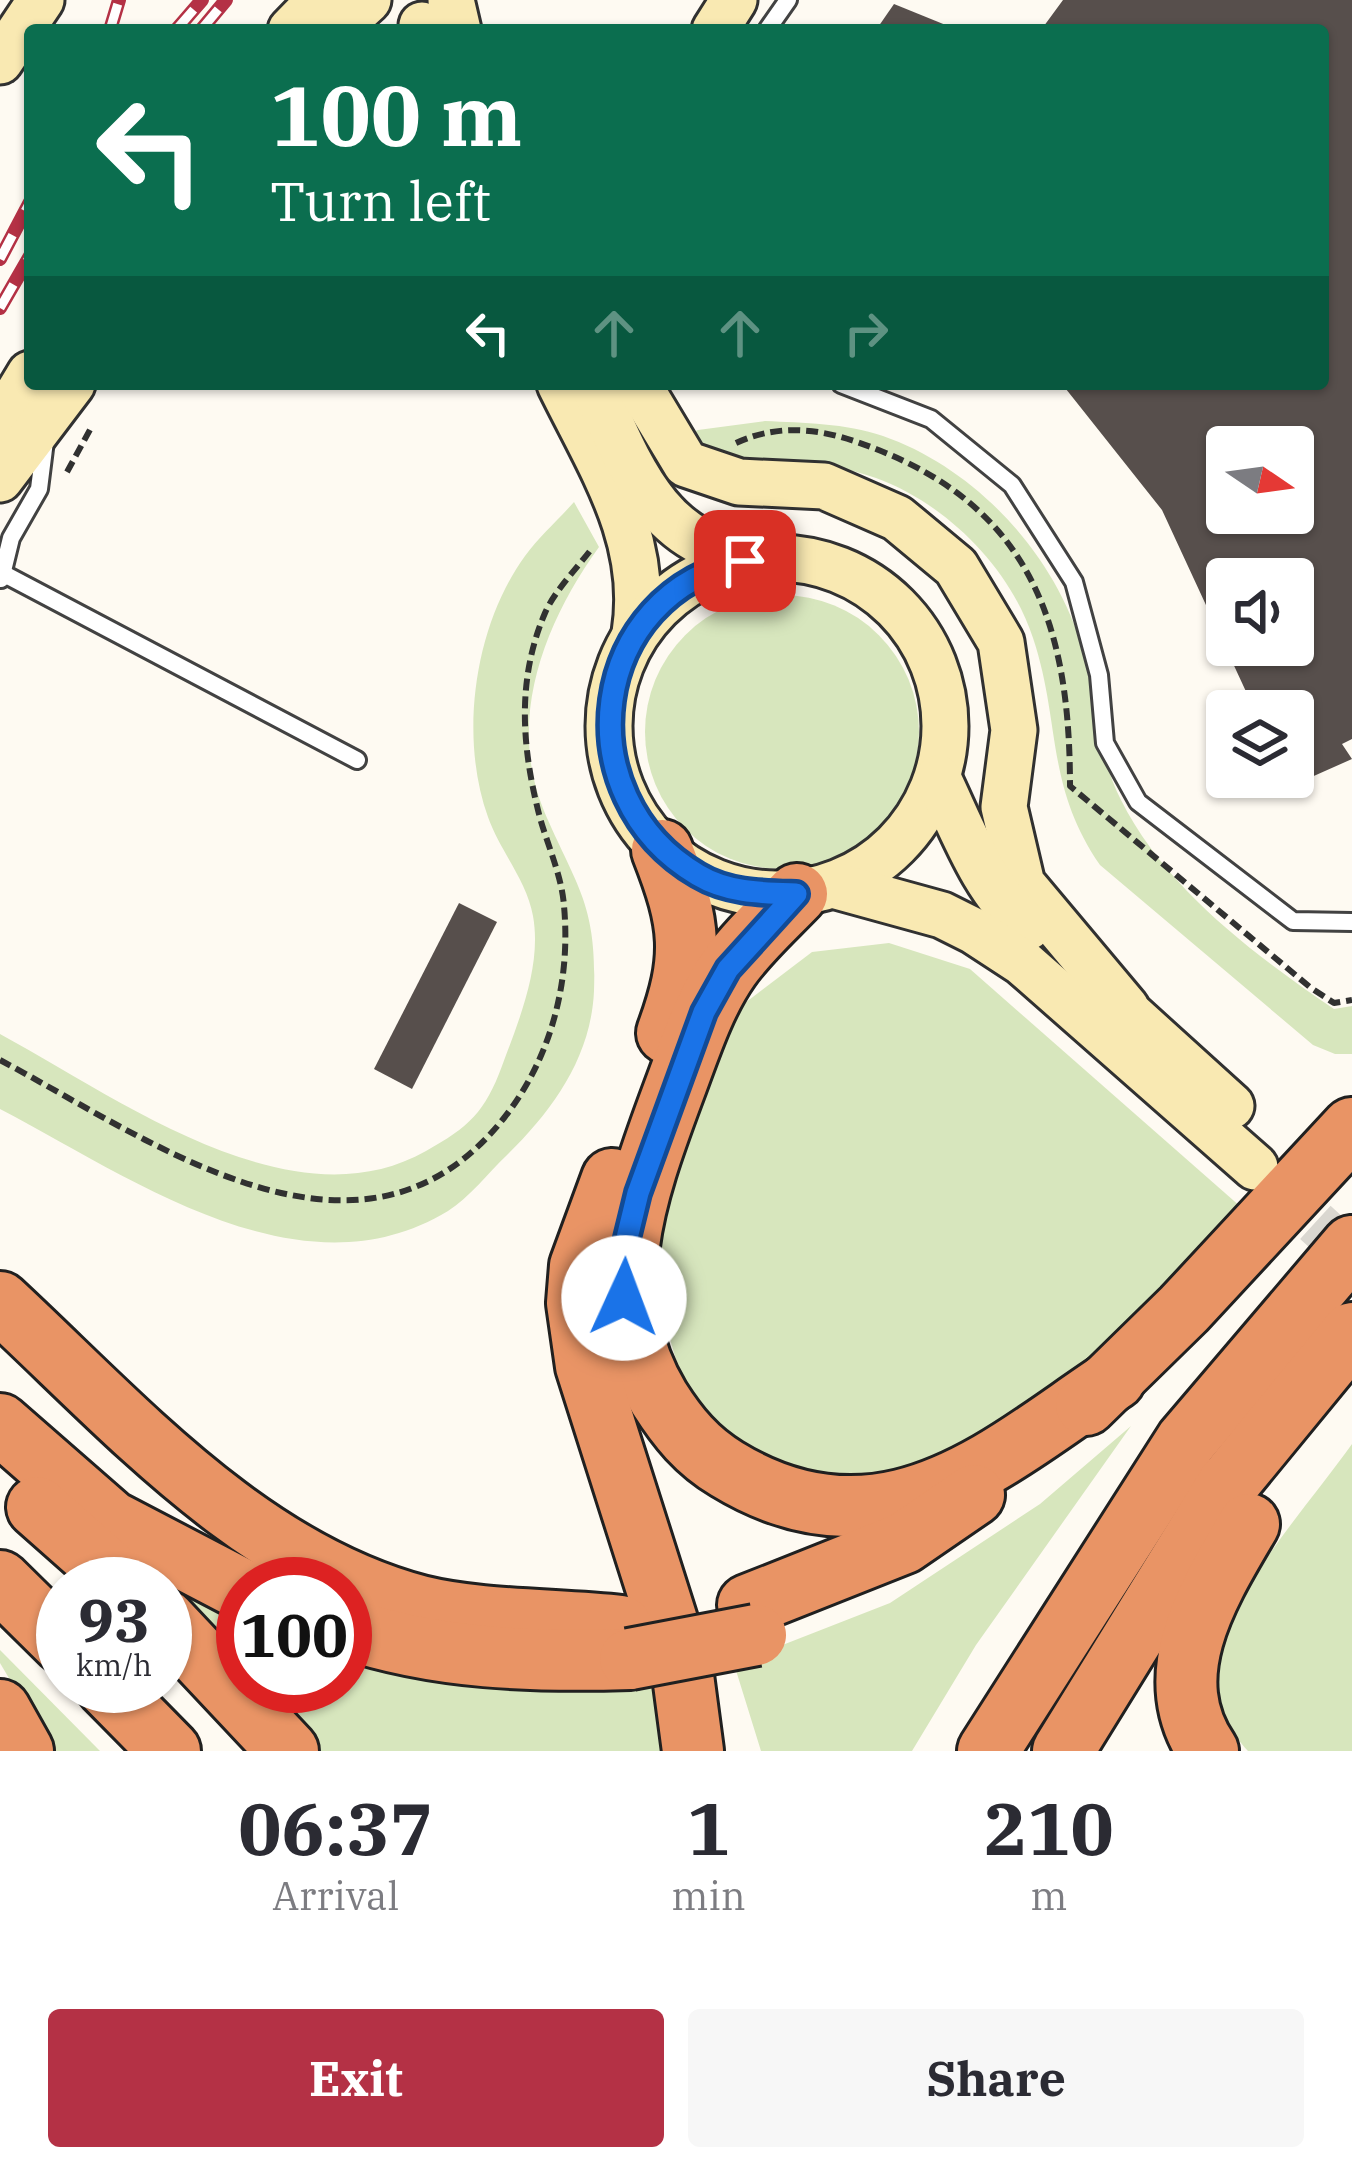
<!DOCTYPE html>
<style>
body{margin:0;font-family:"IBM Plex Serif",serif;background:#f7f7f7;color:#2b2b33;height:100vh;display:flex;flex-direction:column;font-size:45px;white-space:nowrap}
*{box-sizing:border-box;margin:0}
p{font-size:39px;color:#7c7c81}
.icon{flex:none;width:66px;height:66px;fill:none;stroke:currentColor;stroke-width:2;stroke-linecap:round;stroke-linejoin:round}
.map{position:relative;height:1751px;overflow:hidden}
.side{display:flex;flex-direction:column;background:#fff;flex:1}
.side>*{flex:none}
.banner{position:absolute;left:24px;top:24px;width:1305px;height:366px;border-radius:12px;box-shadow:0 3px 9px #0004;background:#0b6e4f;color:#fff;overflow:hidden}
.needle{width:78px;rotate:103deg}
.tools{position:absolute;left:1206px;top:426px;display:grid;gap:24px}
.tools a{display:grid;place-items:center;width:108px;height:108px;border-radius:12px;background:#fff;box-shadow:0 3px 9px #0004;font-size:60px}
.speed{position:absolute;left:36px;top:1557px;display:flex;gap:24px;font-size:60px;font-weight:700;text-align:center}
.speed>*{display:grid;place-content:center;width:156px;height:156px;border-radius:50%;background:#fff;box-shadow:0 3px 9px #0004;line-height:1}
.speed small{font-size:30px;font-weight:400}
.speed .limit{border:18px solid #d22;background:#fff;color:#111}
.pin{position:absolute;display:grid;place-items:center;width:102px;height:102px;color:#fff;margin:-51px;border-radius:24px;box-shadow:0 6px 18px #0006}
.me{position:absolute;width:132px;margin:-66px;rotate:2deg;stroke-linejoin:round;filter:drop-shadow(0 0 9px #0008)}
.turn{display:flex;align-items:center;gap:42px;height:252px;padding:0 48px;font-size:54px}
.turn .icon{width:156px;height:156px;stroke-width:2.5}
.turn b{display:block;font-size:84px;line-height:102px}
.lanes{display:flex;align-items:center;height:114px;padding:0 48px;background:#0003;justify-content:center;gap:60px;direction:ltr}
.lanes .off{opacity:.35}
.eta{display:flex;justify-content:space-evenly;align-items:center;height:204px;text-align:center}
.eta b{font-size:72px;font-weight:700;line-height:84px}
.action{display:flex;gap:24px;margin-top:auto;padding:24px 48px}
.action a{flex:1;height:138px;border-radius:12px;background:#b43145;color:#fff;font-size:48px;font-weight:700;line-height:138px;text-align:center}
.action a+a{background:#f7f7f7;color:#2b2b33}
.map>svg:first-child{display:block}
</style>
<div class="map">
<svg width="1352" height="1751" viewBox="0 0 1352 1751">
<rect width="100%" height="100%" fill="#fefaf2"/>
<!-- green -->
<g fill="#d7e6bd">
<path d="M765,421C804,423 845,423 883,436C978,469 1060,559 1085,658C1096,706 1098,755 1121,800C1165,888 1253,954 1334,1009L1352,1006V1054H1335L1313,1045L1100,865C1045,785 1061,722 1033,638C1010,567 945,503 876,478C838,465 798,457 758,461C744,463 726,470 713,467C696,463 678,453 662,446L698,430Z"/>
<path d="M574,502L599,547C545,622 506,719 544,811C576,886 597,903 594,991C591,1058 552,1111 507,1155C488,1173 469,1198 448,1211C300,1301 129,1176 0,1109V1034C120,1099 292,1227 426,1151C469,1127 485,1112 502,1066C519,1020 542,966 533,916C527,881 500,851 488,817C459,737 474,626 525,556C539,537 558,520 574,502Z"/>
<circle cx="782" cy="732" r="137"/>
<path d="M889,943L970,969L1258,1222L1121,1350L905,1485L820,1484L728,1438L681,1376L657,1296L666,1195L737,1009L812,952Z"/>
<path d="M1131,1426L976,1645L912,1751H761L734,1664L890,1603L1040,1504Z"/>
<path d="M1352,1444V1751H1248C1229,1730 1206,1698 1212,1668C1228,1593 1308,1506 1352,1444Z"/>
<path d="M104,1538L243,1614V1686H345V1650L669,1676L692,1751H298L165,1605V1584H145Z"/>
<path d="M0,1650L100,1751H52L0,1663Z"/>
</g>
<!-- building -->
<g fill="#574f4c" fill-rule="evenodd">
<path d="M1063,0H1352V739L1342,744L1352,759L1289,787L1285,777H1293V711H1255L1162,510L1062,384H1323V30H1041ZM1227,447H1293V513H1227ZM1227,579H1293V645H1227Z"/>
<path d="M894,4L958,30H876Z"/>
<path d="M459,903L497,922L412,1089L374,1069Z"/>
</g>
<g fill="none" stroke-linecap="round" stroke-linejoin="round">
<!-- secondary-tunnel -->
<path stroke="#dad7d0" stroke-width="45" stroke-dasharray="45 22" stroke-linecap="butt" d="M1266,1177L1352,1256"/>
<defs>
<g id="lane">
<path d="M767,30L788,0"/>
<path d="M841,384L931,419L1012,485L1074,582L1099,675L1105,743L1138,802L1293,921L1352,922"/>
<path d="M6,575L357,760"/>
<path d="M1,579L11,538L39,489L45,441"/>
</g>
<g id="secondary">
<path d="M451,0L458,30"/>
<path d="M422,25L423,30"/>
<path d="M291,30L320,0"/>
<path d="M335,30L368,0"/>
<path d="M715,30L734,0"/>
<path d="M0,61L41,0"/>
<path d="M560,384C600,466 650,539 635,633"/>
<path d="M593,384C628,461 658,552 756,555"/>
<path d="M638,384L686,464L739,482L824,486L897,518L956,567L1001,642L1014,730L1004,807L1022,884L1126,1008"/>
<path d="M0,424L30,374"/>
<path d="M0,479L72,384"/>
<circle cx="777" cy="726" r="168"/>
<path d="M938,778C963,830 983,889 1028,927"/>
<path d="M833,885L942,915L974,931L1023,963L1255,1167"/>
<path d="M1102,989L1231,1106"/>
</g>
<g id="highway">
<path d="M662,850C691,924 695,957 667,1033"/>
<path d="M797,894C774,918 748,941 729,968C703,1005 689,1051 673,1093C635,1195 598,1297 659,1398C678,1428 697,1451 727,1469C781,1502 839,1515 901,1500C980,1481 1049,1422 1115,1379"/>
<path d="M612,1179L580,1266L577,1303L586,1366L682,1668L693,1751"/>
<path d="M0,1302C125,1418 249,1561 420,1606C480,1621 559,1619 621,1626"/>
<path d="M1086,1405L1184,1309L1352,1128"/>
<path d="M0,1424L111,1521L243,1590"/>
<path d="M37,1507L124,1584"/>
<path d="M0,1581L63,1643"/>
<path d="M748,1605L904,1543L974,1495"/>
<path d="M165,1620L288,1751"/>
<path d="M345,1628C436,1659 534,1662 630,1659"/>
<path d="M106,1686L170,1751"/>
<path d="M0,1710L23,1751"/>
<path d="M988,1751L1186,1441L1352,1246"/>
<path d="M1063,1751L1228,1484L1352,1333"/>
<path d="M1208,1751C1156,1675 1209,1592 1249,1524"/>
</g>
</defs>
<!-- lane casing -->
<use href="#lane" stroke="#424242" stroke-width="22"/>
<!-- secondary casing -->
<use href="#secondary" stroke="#313131" stroke-width="51"/>
<!-- highway casing -->
<use href="#highway" stroke="#202020" stroke-width="66"/>
<!-- path -->
<g stroke="#313131" stroke-width="6" stroke-dasharray="12 6" stroke-linecap="butt">
<path d="M736,443C784,421 828,430 876,449C1033,510 1070,629 1070,786L1311,988L1334,1003L1352,1000"/>
<path d="M67,472L92,426"/>
<path d="M0,1060C151,1140 362,1297 504,1118C551,1058 571,982 564,906C562,877 548,846 540,818C522,749 516,681 545,613C555,590 578,567 593,547"/>
</g>
<!-- lane -->
<use href="#lane" stroke="#fff" stroke-width="16"/>
<!-- secondary -->
<use href="#secondary" stroke="#f9e9b2" stroke-width="45"/>
<!-- highway -->
<use href="#highway" stroke="#e99465" stroke-width="60"/>
<defs>
<g id="rail">
<path d="M110,30L119,0"/>
<path d="M176,30L202,0"/>
<path d="M201,30L226,0"/>
<path d="M0,259L30,202"/>
<path d="M0,308L30,256"/>
</g>
</defs>
<!-- rail casing -->
<use href="#rail" stroke="#b43145" stroke-width="14"/>
<!-- rail -->
<use href="#rail" stroke="#fff" stroke-width="9" stroke-dasharray="27" stroke-linecap="butt"/>
<defs>
<path id="highway-bridge" d="M630,1659L756,1635"/>
</defs>
<!-- highway-bridge casing -->
<use href="#highway-bridge" stroke="#202020" stroke-width="66" stroke-linecap="butt"/>
<!-- highway-bridge -->
<use href="#highway-bridge" stroke="#e99465" stroke-width="60"/>
</g>
<g fill="none" stroke-linecap="round" stroke-linejoin="round">
<defs>
<path id="route" d="M624,1298L627,1238L638,1193L704,1012L728,969L796,894C763,893 728,893 698,875C563,796 588,592 745,561"/>
</defs>
<!-- route casing -->
<use href="#route" stroke="#114b97" stroke-width="30"/>
<!-- route -->
<use href="#route" stroke="#1a73e8" stroke-width="21"/>
</g>
</svg>
<div class="tools">
<a><svg class="needle" viewBox="-14 -14 28 28"><path d="M0-13l5 13h-10z" fill="#e53935"/><path d="M0 13l5-13h-10z" fill="#7c7c81"/></svg></a>
<a><svg class="icon" aria-label="sound" viewBox="0 0 24 24"><path d="M4 9h4l5-4v14l-5-4H4zM17 9q2 3 0 6"/></svg></a>
<a><svg class="icon" aria-label="layers" viewBox="0 0 24 24"><path d="M12 4l9 5-9 5-9-5zM3 14l9 5 9-5"/></svg></a>
</div>
<div class="speed"><div>93<small>km/h</small></div><div class="limit">100</div></div>
<div class="pin" style="left:745px;top:561px;background:#d93025"><svg class="icon" aria-label="arrive" viewBox="0 0 24 24"><path d="M6 21V4h12l-3 4 3 4H6"/></svg></div>
<svg class="me" style="left:624px;top:1298px" viewBox="-20 -20 40 40"><circle r="19" fill="#fff"/><path d="M0-13L10 11 0 6-10 11z" fill="#1a73e8"/></svg>
<div class="banner">
<div class="turn"><svg class="icon" aria-label="left" viewBox="0 0 24 24"><path d="M17 20v-9H6M10 6l-5 5 5 5"/></svg><div><b>100 m</b>Turn left</div></div>
<div class="lanes"><svg class="icon" aria-label="left" viewBox="0 0 24 24"><path d="M17 20v-9H6M10 6l-5 5 5 5"/></svg><svg class="icon off" aria-label="ahead" viewBox="0 0 24 24"><path d="M12 20V5M6 11l6-6 6 6"/></svg><svg class="icon off" aria-label="ahead" viewBox="0 0 24 24"><path d="M12 20V5M6 11l6-6 6 6"/></svg><svg class="icon off" aria-label="right" viewBox="0 0 24 24"><path d="M7 20v-9h11M14 6l5 5-5 5"/></svg></div>
</div>
</div>
<section class="side">
<div class="eta">
<div><b>06:37</b><p>Arrival</p></div>
<div><b>1</b><p>min</p></div>
<div><b>210</b><p>m</p></div>
</div>
<div class="action"><a>Exit</a><a>Share</a></div>
</section>
